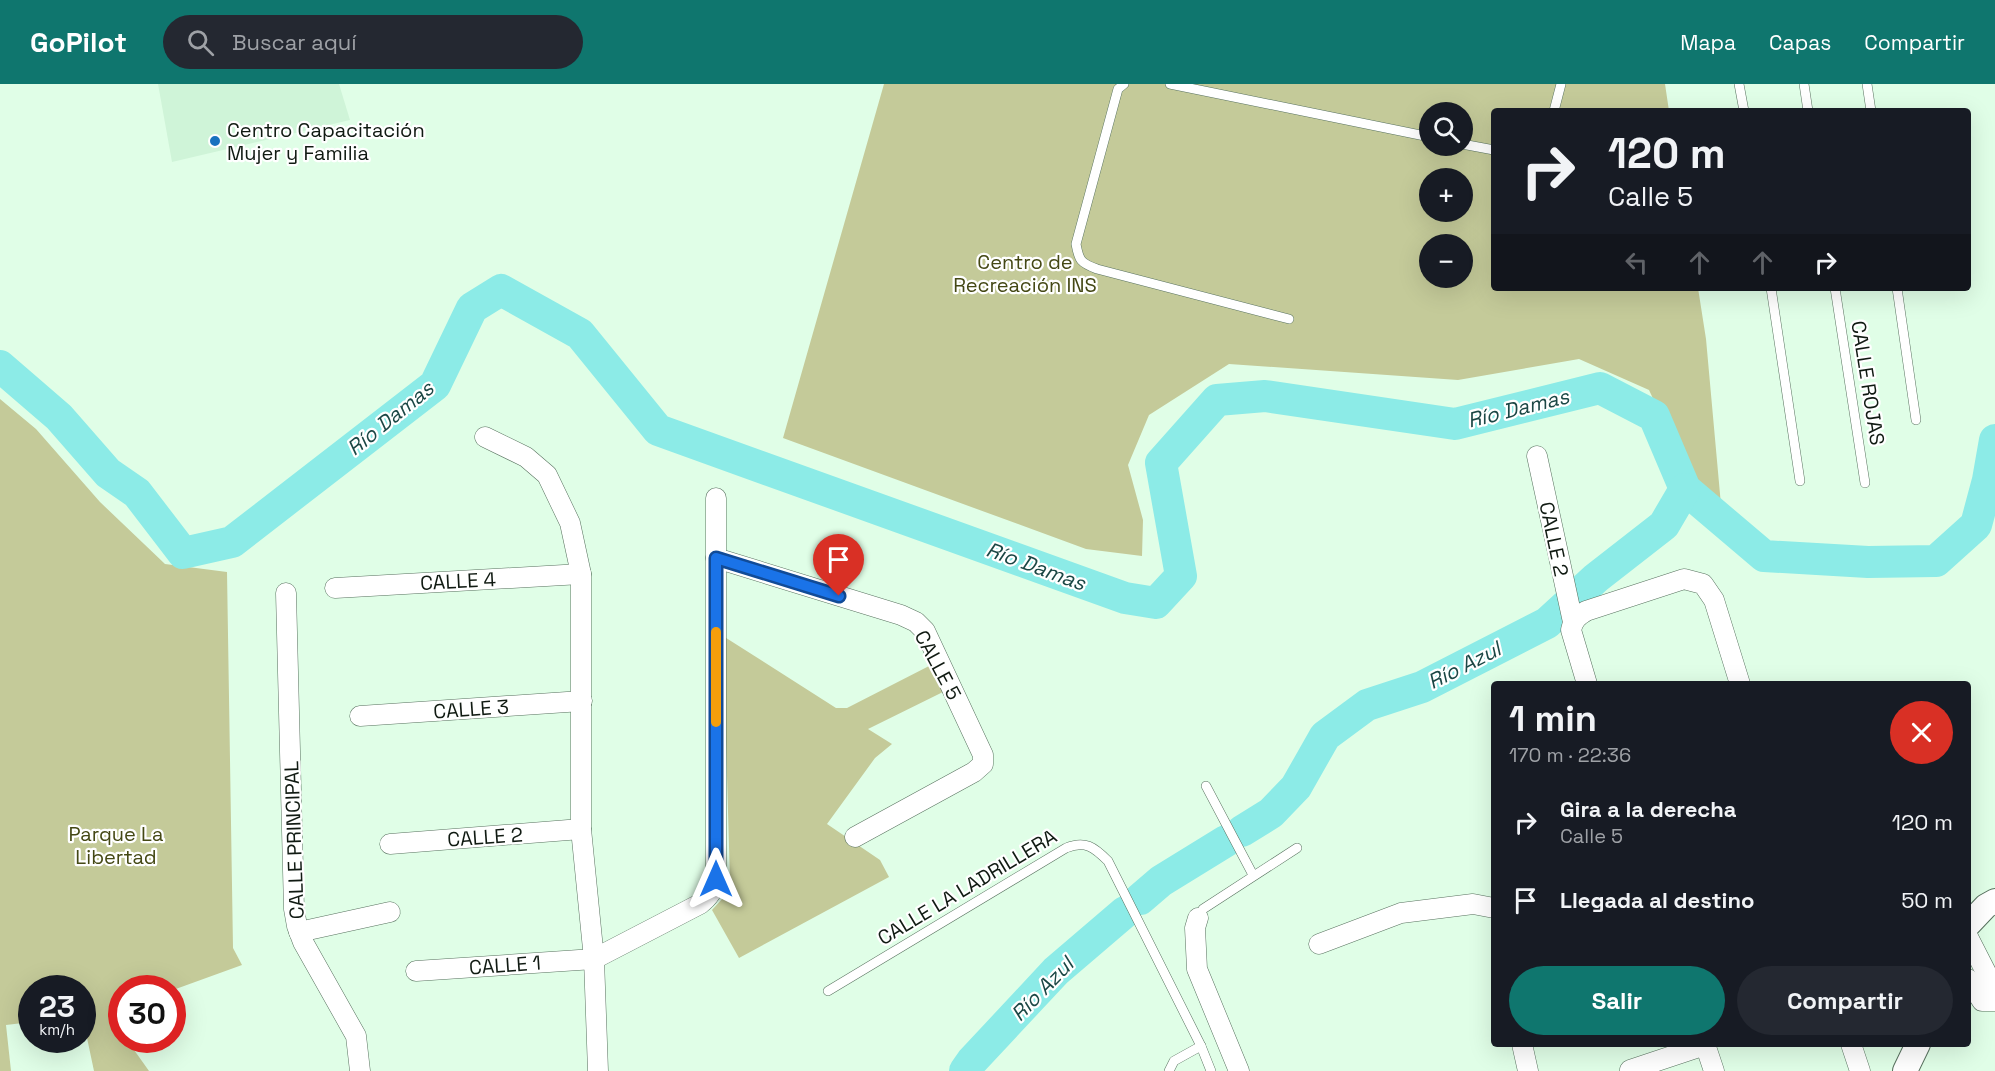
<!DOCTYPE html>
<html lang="es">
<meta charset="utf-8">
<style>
body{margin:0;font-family:"Space Grotesk",sans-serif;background:#242831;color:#f1f3f6;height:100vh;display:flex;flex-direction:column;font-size:22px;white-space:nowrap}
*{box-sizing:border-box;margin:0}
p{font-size:20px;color:#9ea1a6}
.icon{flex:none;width:33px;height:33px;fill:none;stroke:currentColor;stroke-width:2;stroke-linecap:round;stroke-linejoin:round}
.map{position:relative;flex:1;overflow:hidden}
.side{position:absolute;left:1491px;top:597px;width:480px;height:366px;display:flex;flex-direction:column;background:#171b24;border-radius:6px;box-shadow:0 6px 24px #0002}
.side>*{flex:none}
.guide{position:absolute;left:1491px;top:24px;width:480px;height:183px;border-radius:6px;box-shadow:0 6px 24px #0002;background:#171b24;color:#f1f3f6;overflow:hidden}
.fabs{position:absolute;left:1419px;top:18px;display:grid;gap:12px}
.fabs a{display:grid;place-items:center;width:54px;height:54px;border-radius:50%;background:#171b24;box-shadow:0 6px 24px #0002;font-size:30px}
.speed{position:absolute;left:18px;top:891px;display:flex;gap:12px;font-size:30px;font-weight:700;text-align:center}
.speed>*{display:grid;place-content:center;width:78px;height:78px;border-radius:50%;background:#171b24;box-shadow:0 6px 24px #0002;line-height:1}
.speed small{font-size:15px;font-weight:400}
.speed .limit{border:9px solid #d22;background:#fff;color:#111}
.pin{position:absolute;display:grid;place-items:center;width:51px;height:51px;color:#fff;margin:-62px -26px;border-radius:50% 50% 50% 0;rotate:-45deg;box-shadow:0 0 6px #0007}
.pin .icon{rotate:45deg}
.me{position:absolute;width:66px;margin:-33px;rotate:0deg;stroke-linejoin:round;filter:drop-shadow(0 0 4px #0008)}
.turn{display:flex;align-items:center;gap:21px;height:126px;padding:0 18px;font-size:27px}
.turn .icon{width:78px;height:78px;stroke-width:2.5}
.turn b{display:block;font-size:42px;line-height:51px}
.lanes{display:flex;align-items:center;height:57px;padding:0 18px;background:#0003;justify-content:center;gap:30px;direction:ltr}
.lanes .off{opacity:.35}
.round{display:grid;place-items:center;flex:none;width:63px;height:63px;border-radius:32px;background:#242831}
.overview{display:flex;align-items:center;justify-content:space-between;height:102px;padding:0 18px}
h1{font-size:36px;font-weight:600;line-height:45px}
.primary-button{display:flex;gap:12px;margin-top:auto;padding:12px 18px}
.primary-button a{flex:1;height:69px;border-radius:36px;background:#0f766e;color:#fff;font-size:24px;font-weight:600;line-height:69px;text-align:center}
.primary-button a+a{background:#242831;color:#f1f3f6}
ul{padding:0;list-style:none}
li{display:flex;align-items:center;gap:18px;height:78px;padding:0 18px}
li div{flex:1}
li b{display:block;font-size:22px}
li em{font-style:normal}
header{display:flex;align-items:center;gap:36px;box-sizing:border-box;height:84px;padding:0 30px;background:#0f766e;color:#fff}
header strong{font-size:28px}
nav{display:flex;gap:33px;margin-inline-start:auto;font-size:21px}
.search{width:420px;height:54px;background:#242831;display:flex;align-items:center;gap:15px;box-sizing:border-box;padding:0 21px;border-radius:33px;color:#9ea1a6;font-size:22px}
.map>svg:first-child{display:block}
</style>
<header>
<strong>GoPilot</strong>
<div class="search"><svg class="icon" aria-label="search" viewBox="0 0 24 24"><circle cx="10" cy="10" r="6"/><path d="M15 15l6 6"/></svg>Buscar aquí</div>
<nav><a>Mapa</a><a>Capas</a><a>Compartir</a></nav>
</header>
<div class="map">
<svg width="1995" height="987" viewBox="0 0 1995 987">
<rect width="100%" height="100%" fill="#e0fee7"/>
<!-- built -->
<path fill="#cff4d8" d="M158,0H339L350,36L172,78Z"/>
<!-- green -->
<g fill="#c4ca99" fill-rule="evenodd">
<path d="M884,0H1665L1669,27H1494V204H1698L1706,255L1721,421L1693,399L1649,306L1579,275L1458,296L1229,280L1149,331L1128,381L1143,436L1142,472L1086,465L783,354ZM1430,28H1462V62H1430ZM1430,94H1462V128H1430ZM1430,160H1462V194H1430Z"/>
<path d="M0,315L36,345L100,418L165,480L227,488L233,864L242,881L173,906L172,904H122L121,925L110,929L121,947L122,956H127L149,987H94L83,935L82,904H32L31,938L6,941L11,987H0Z"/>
<path d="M723,552L836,624H847L931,581L945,607L868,645L892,660L875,674L827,740L880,776L889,793L739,874L712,826L723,814L730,797Z"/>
</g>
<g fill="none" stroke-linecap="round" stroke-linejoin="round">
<!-- river -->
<g stroke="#8cebe7" stroke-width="32">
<path d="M0,282L59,333L108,389L137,409L183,469L232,458L435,301L472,224L501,206L580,250L658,346L1125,514L1156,519L1181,492L1161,379L1217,316L1265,312L1455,340L1600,304L1654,332L1685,405L1764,472L1868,478L1936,477L1976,441L1988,396L1995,356"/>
<path d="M1242,747L1271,729L1296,703L1325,652L1367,621L1422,603L1547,539L1596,494L1664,441L1685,405"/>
<path d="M1140,815L1161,797L1226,757"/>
<path d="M965,987L972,977L1056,887L1125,828"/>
</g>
<defs>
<g id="service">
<path d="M1124,0L1118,5L1076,160C1079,177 1081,179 1097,185L1289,235"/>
<path d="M1170,0L1430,53"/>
<path d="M1739,0L1744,27"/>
<path d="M1804,0L1808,27"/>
<path d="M1867,0L1871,27"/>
<path d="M1554,27L1561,0"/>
<path d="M1462,60L1494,66"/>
<path d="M1771,204L1800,397"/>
<path d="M1835,204L1865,399"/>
<path d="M1897,204L1916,336"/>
<path d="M1206,702L1253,791"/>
<path d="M1198,834L1203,825L1297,764"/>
<path d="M828,907L1066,764C1085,756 1094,763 1108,777L1201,962L1211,987"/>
<path d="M1169,987L1174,977L1201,962"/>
</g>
<g id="minor">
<path d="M1537,372L1573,538"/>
<path d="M716,474L901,531L916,538L925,547L983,671V680L974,688L855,753"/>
<path d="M335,504L581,490"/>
<path d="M286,509L294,825L297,842L303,858L356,952L360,987"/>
<path d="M1587,600L1571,546C1573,536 1578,532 1586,527L1684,495L1703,500L1714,516L1740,600"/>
<path d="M360,632L582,617"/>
<path d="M390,760L581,745"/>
<path d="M1198,834L1195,844L1197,885L1239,987"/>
<path d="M299,848L390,828"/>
<path d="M1968,853L1995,906"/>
<path d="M1319,860L1401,829L1473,820L1494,824"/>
<path d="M416,887L594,875L581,745V490L570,439L547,391L526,373L485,353"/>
<path d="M1968,895L1982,917H1995"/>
<path d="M1522,960L1528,987"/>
<path d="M1705,960L1714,987"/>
<path d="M1851,960L1860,987"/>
<path d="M1630,986L1705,961"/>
<path d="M598,987L594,875L700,820C709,813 713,807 716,796V414"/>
</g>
<g id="tertiary">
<path d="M1968,841L1986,822L1995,817"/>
<path d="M1905,987L1918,960"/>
</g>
</defs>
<!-- service casing -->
<use href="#service" stroke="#58725f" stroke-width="10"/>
<!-- minor casing -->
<use href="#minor" stroke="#58725f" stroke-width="21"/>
<!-- tertiary casing -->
<use href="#tertiary" stroke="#58725f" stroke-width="26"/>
<!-- service -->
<use href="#service" stroke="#fff" stroke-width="9"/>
<!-- minor -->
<use href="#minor" stroke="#fff" stroke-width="20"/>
<!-- tertiary -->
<use href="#tertiary" stroke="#fff" stroke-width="24"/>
</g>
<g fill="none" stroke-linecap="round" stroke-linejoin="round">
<defs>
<path id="route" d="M716,795V474L839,512"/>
</defs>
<!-- route casing -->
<use href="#route" stroke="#114b97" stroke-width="15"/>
<!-- route -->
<use href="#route" stroke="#1a73e8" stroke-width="10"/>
<!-- slow -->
<path stroke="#f59e0b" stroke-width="10" d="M716,638V548"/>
</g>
<!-- markers -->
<circle fill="#1872bf" stroke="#fff" stroke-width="2" cx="215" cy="57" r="6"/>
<g text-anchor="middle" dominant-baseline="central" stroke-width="4.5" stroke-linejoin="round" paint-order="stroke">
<!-- poi labels -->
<g font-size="20" fill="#101a12" stroke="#fff" text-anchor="start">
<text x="227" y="46">Centro Capacitación<tspan x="227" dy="23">Mujer y Familia</tspan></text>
</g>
<!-- park labels -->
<g font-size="20" fill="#444814" stroke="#fff">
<text x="1025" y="178">Centro de<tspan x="1025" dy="23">Recreación INS</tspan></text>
<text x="116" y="750">Parque La<tspan x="116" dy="23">Libertad</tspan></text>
</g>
<!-- street labels -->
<g font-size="20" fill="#101a12" stroke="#fff">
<text transform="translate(1868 299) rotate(81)">CALLE ROJAS</text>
<text transform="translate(1554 455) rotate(78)">CALLE 2</text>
<text transform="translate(458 497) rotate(-3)">CALLE 4</text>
<text transform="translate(938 581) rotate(62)">CALLE 5</text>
<text transform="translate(471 625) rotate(-4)">CALLE 3</text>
<text transform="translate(485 753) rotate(-4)">CALLE 2</text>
<text transform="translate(294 756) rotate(-92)">CALLE PRINCIPAL</text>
<text transform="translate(967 803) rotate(-31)">CALLE LA LADRILLERA</text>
<text transform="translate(505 881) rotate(-4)">CALLE 1</text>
</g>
<!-- water labels -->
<g font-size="21" font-style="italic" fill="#1b4745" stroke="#fff">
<text transform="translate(1518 324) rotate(-14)">Río Damas</text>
<text transform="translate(390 334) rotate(-39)">Río Damas</text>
<text transform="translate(1036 482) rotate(20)">Río Damas</text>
<text transform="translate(1464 581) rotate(-27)">Río Azul</text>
<text transform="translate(1042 905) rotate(-46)">Río Azul</text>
</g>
</g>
</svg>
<div class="fabs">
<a><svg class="icon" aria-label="search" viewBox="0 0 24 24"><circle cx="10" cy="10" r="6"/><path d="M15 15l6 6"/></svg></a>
<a>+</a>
<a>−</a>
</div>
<div class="speed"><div>23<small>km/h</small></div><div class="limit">30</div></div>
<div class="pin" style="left:839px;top:512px;background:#d93025"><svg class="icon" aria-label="arrive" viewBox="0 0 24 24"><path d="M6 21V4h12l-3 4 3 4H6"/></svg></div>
<svg class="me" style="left:716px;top:795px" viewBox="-20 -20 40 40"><path d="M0-17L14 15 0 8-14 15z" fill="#1a73e8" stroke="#fff" stroke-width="4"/></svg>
<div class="guide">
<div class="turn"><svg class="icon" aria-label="right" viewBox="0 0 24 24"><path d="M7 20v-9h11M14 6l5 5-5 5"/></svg><div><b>120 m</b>Calle 5</div></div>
<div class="lanes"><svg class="icon off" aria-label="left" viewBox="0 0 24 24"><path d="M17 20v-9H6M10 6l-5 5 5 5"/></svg><svg class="icon off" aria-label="ahead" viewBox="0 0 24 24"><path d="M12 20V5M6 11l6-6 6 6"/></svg><svg class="icon off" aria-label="ahead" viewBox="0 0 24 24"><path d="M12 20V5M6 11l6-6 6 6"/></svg><svg class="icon" aria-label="right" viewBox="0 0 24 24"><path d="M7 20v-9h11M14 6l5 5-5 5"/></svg></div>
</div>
<section class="side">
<div class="overview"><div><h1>1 min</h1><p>170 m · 22:36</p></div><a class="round" style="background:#d93025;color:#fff"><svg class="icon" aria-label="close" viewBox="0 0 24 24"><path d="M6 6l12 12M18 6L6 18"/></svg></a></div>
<ul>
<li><svg class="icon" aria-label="right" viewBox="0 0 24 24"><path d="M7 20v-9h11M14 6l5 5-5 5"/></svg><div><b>Gira a la derecha</b><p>Calle 5</p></div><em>120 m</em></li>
<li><svg class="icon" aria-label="arrive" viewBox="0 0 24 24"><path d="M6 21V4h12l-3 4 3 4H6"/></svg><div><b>Llegada al destino</b></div><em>50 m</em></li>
</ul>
<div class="primary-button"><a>Salir</a><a>Compartir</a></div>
</section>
</div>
